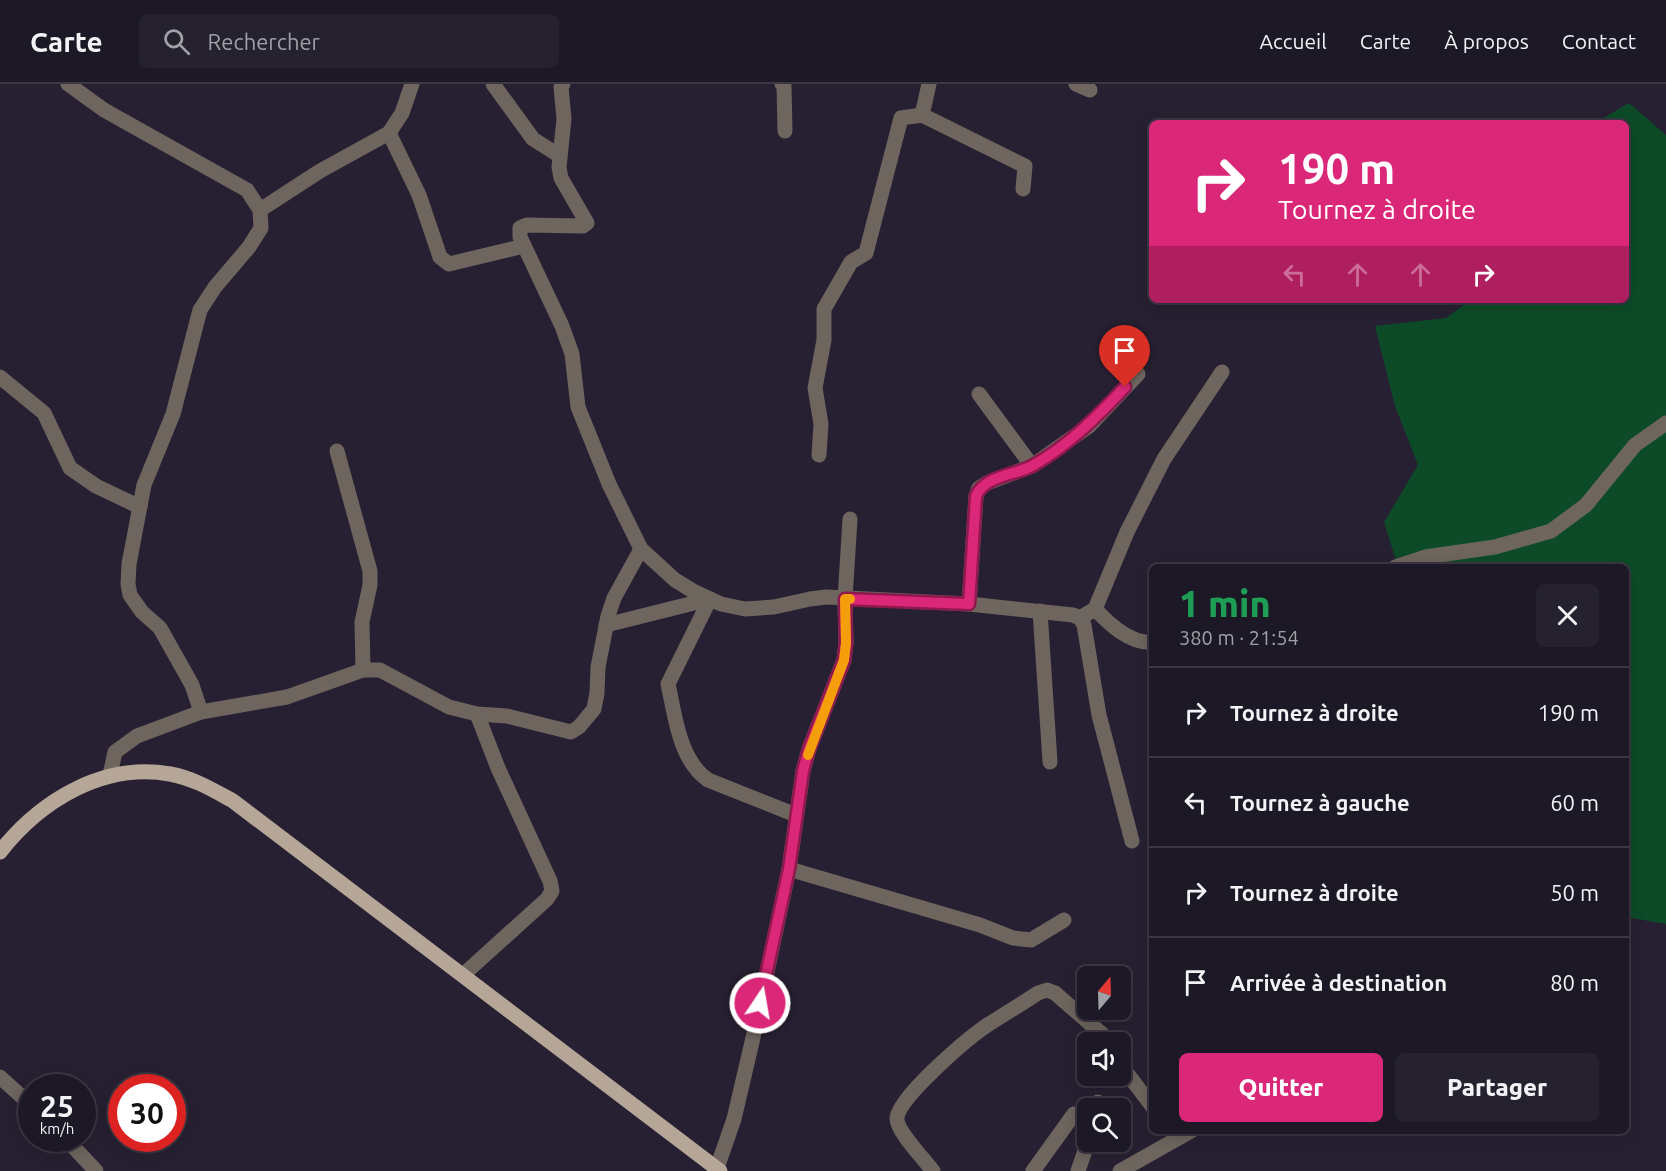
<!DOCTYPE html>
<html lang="fr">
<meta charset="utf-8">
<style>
body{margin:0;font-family:Ubuntu,sans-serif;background:#25212e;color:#f1f3f6;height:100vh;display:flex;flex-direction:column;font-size:22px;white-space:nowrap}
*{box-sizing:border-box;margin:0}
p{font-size:20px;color:#a0a0a7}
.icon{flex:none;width:33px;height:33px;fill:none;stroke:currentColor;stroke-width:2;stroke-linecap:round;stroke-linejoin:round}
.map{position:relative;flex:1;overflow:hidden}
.details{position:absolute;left:1149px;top:480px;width:480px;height:570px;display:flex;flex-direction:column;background:#1d1826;border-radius:9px;box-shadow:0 3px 15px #0003,0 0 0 2px #3b3743}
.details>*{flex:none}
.guide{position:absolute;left:1149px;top:36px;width:480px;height:183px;border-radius:9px;box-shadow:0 3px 15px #0003,0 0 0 2px #3b3743;background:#db2777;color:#fff;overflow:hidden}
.needle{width:39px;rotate:19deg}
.tools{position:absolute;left:1077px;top:882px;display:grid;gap:12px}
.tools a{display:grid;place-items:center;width:54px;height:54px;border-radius:9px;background:#1d1826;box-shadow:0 3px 15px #0003,0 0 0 2px #3b3743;font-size:30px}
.speed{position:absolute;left:18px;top:990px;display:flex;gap:12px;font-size:30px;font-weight:700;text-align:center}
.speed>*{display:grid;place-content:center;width:78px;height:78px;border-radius:50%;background:#1d1826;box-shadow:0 3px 15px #0003,0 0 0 2px #3b3743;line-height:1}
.speed small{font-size:15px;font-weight:400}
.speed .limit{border:9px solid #d22;background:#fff;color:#111}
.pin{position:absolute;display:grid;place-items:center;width:51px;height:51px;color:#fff;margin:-62px -26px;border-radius:50% 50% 50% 0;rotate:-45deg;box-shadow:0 0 6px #0007}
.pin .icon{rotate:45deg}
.me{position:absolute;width:66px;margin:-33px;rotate:12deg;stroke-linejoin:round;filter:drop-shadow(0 0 4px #0008)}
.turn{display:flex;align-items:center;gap:21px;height:126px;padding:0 30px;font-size:27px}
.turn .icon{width:78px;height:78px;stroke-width:2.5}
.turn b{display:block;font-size:42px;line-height:51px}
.lanes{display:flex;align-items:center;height:57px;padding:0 30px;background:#0003;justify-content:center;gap:30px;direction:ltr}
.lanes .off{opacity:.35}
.round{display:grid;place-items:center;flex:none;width:63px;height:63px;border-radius:9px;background:#25212e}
.overview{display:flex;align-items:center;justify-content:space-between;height:102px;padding:0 30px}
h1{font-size:36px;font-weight:800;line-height:45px;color:#1e9e55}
.cta{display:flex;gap:12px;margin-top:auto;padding:12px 30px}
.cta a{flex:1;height:69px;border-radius:9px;background:#db2777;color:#fff;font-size:24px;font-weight:800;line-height:69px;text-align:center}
.cta a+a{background:#25212e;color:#f1f3f6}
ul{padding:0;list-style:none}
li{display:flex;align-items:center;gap:18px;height:90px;padding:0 30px;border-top:2px solid #3b3743}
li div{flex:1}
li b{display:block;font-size:22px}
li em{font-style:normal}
header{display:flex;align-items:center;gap:36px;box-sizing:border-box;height:84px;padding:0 30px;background:#1d1826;border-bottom:2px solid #3b3743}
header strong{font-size:28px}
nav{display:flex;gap:33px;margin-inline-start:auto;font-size:21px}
.search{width:420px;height:54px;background:#25212e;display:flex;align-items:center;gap:15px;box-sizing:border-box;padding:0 21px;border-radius:9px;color:#a0a0a7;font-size:22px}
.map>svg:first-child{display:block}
</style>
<header>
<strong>Carte</strong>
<div class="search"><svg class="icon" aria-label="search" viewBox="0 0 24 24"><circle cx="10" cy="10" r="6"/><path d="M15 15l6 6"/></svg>Rechercher</div>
<nav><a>Accueil</a><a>Carte</a><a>À propos</a><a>Contact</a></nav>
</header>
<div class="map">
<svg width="1666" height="1087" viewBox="0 0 1666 1087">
<rect width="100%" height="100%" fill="#272032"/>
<!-- green -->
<path fill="#0d4b28" d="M1629,19L1666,51V840L1626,833V483H1398L1384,438L1418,381L1395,322L1375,242L1446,234L1470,216H1626V39H1595Z"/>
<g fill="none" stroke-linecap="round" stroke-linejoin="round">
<!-- minor -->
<g stroke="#6d655e" stroke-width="15">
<path d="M68,0L104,26L247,106L260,126L261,144L249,163L215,203L200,226L173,330L144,401L129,480L128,500L130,511L142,528L160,544L192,601L201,628"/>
<path d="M493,0L533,55L560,72"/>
<path d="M563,0L561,3L564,35L559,83L561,94L587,139L583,142L527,141L520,144V153L562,242L572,270L578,323L609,400L641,465L675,496L693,507L721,520L745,525L774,523L810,515L826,513L969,520L976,412L979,404L987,399L1032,382L1089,342L1138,290"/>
<path d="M782,0L784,2L785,47"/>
<path d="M1076,0L1090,6"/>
<path d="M922,31L929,0"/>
<path d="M389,49L419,111L440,173L449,180L524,162"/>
<path d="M260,126L320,87L389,49L402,29L412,0"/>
<path d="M0,293L44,329L70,384L96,402L140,423"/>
<path d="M979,310L1032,382"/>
<path d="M337,367L370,487V501L362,538L363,586"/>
<path d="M819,371L821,340L815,304L824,256V225L851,178L866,169L901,34L922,31L1025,82L1023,105"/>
<path d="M1395,483L1425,473L1495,463L1551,447L1586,421L1635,361L1666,339"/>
<path d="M710,515L668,600C675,631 679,676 708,696L796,731"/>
<path d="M969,520L1073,531L1080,534L1084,541L1099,631L1132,757"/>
<path d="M1095,525C1109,540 1130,560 1152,558"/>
<path d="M1040,527L1050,678"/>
<path d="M1080,534L1095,525L1127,448L1164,375L1222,288"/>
<path d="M606,541L710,515"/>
<path d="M110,691L115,668L137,652L201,628L287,613L363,586H380L449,623L477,630L507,632L571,648L579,643L594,625L597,609L598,583L608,532L614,514L641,465"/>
<path d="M789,785L980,841L1013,854L1031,856L1064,836"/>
<path d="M463,891L547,815L552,807L550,797L498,684L477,630"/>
<path d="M1120,980L1152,1022"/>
<path d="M0,993L32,1022"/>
<path d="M1098,1024V1018"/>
<path d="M65,1054L96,1087"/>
<path d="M716,1087L734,1035L752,958L789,785L803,687L809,665L844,576L846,559L845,515L850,435"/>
<path d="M933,1087C925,1076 896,1047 897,1034C899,1013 965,957 983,944C1001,932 1020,921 1038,909L1047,906L1055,909L1102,950L1105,958"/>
<path d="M1033,1087L1074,1030"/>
<path d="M1078,1087L1088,1058"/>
<path d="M1120,1087L1191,1047"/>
</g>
<!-- major -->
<path stroke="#b6a697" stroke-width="15" d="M0,768C40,717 103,678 170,690C193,694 213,706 233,717L720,1087"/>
</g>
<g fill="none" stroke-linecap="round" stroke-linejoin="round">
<defs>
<path id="route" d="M760,919L789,785L803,687L809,665L844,576L846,559L845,515L969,520L976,412C984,392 1015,391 1032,382C1068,362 1098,332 1125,303"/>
</defs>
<!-- route casing -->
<use href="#route" stroke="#8e194d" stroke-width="15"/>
<!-- route -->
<use href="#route" stroke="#db2777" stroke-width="10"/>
<!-- slow -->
<path stroke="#f59e0b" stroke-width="10" d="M808,671L844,576L846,559L845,515H850"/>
</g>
</svg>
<div class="tools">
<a><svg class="needle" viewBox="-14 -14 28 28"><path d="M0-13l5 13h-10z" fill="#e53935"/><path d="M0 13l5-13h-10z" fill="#a0a0a7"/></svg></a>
<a><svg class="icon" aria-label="sound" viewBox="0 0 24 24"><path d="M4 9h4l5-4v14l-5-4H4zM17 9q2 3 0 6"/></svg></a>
<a><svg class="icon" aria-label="search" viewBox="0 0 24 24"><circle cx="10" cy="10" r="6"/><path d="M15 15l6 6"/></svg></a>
</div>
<div class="speed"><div>25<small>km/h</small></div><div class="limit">30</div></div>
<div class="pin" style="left:1125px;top:303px;background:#d93025"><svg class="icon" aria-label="arrive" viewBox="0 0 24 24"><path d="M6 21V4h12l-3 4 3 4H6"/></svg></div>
<svg class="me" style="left:760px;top:919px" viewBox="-20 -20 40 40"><circle r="17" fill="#db2777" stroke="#fff" stroke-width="3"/><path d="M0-11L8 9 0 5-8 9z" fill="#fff"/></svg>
<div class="guide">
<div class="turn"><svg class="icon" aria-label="right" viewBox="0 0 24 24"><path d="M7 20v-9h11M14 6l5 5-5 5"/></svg><div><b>190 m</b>Tournez à droite</div></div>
<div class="lanes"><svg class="icon off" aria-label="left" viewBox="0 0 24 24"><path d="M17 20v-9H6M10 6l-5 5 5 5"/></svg><svg class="icon off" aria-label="ahead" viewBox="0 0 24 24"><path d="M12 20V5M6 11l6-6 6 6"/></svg><svg class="icon off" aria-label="ahead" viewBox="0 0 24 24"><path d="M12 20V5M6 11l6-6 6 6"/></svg><svg class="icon" aria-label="right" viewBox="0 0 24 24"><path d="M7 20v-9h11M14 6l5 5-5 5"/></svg></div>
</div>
<section class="details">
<div class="overview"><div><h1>1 min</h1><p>380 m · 21:54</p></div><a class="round"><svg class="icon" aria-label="close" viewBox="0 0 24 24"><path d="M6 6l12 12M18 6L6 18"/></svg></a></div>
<ul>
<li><svg class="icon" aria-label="right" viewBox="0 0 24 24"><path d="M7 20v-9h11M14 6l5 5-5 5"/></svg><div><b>Tournez à droite</b></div><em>190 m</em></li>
<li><svg class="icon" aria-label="left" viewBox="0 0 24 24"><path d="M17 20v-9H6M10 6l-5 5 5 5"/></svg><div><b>Tournez à gauche</b></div><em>60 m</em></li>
<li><svg class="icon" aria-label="right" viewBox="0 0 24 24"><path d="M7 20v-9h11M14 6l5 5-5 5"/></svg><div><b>Tournez à droite</b></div><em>50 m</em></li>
<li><svg class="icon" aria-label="arrive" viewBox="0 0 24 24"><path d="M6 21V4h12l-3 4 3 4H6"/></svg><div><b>Arrivée à destination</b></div><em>80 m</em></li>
</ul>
<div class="cta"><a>Quitter</a><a>Partager</a></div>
</section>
</div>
